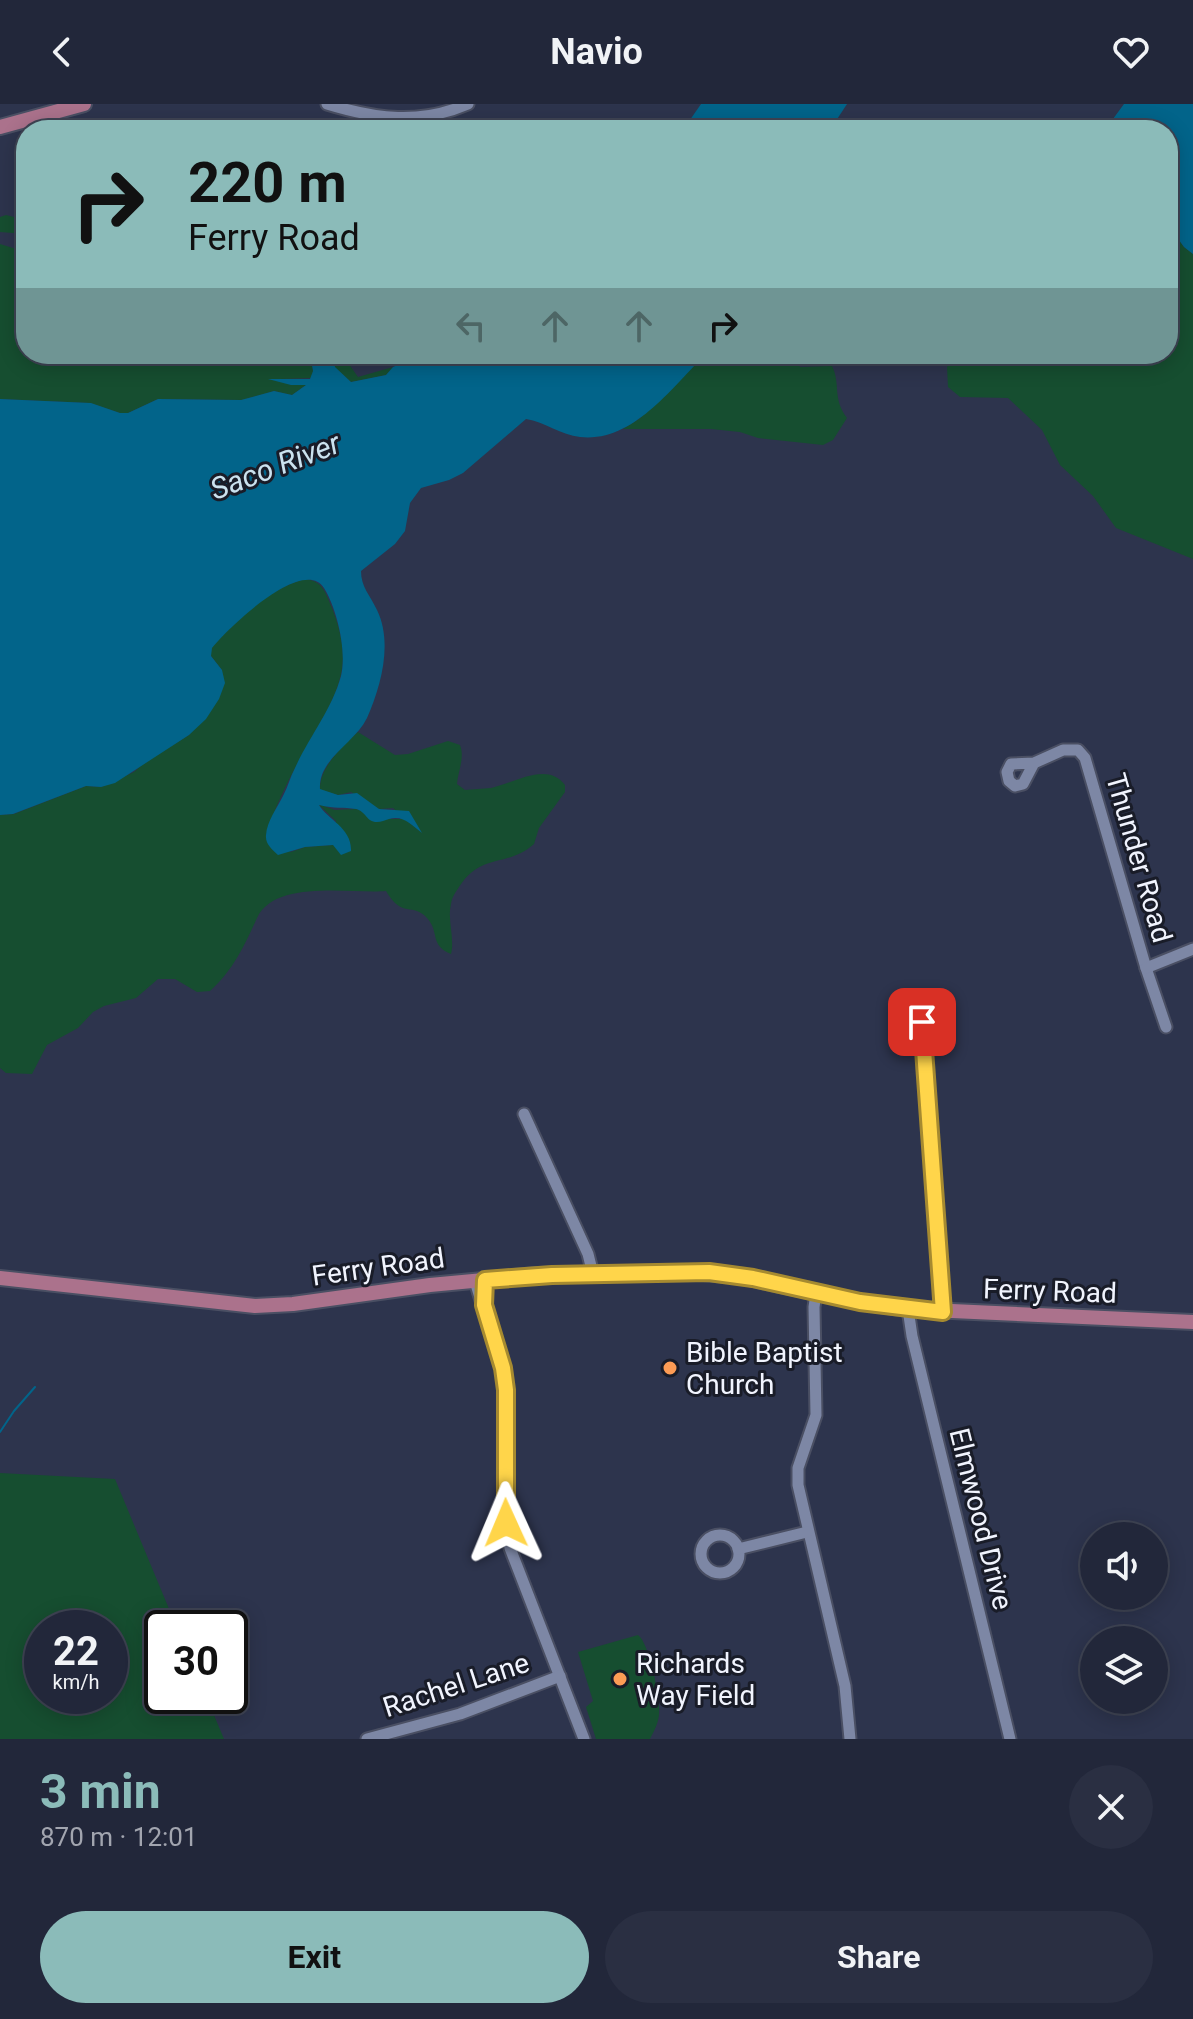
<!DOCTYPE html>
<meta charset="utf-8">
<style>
body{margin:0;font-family:Roboto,sans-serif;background:#2a2f42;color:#f1f3f6;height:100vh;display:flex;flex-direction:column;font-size:30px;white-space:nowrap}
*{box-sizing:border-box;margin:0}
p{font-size:26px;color:#a2a5af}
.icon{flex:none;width:44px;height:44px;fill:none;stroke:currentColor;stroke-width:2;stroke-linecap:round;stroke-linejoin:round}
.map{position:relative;height:1635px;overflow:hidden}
.panel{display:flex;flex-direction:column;background:#22273a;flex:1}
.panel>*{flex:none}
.guide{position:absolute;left:16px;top:16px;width:1162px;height:244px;border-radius:32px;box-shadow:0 4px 20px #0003,0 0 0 2px #3f4454;background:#8bbbb9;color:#111;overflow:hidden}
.fabs{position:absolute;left:1080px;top:1418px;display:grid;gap:16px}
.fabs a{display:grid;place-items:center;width:88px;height:88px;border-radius:50%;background:#22273a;box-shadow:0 4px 20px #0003,0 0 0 2px #3f4454;font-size:40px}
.speed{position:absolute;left:24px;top:1506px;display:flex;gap:16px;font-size:40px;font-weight:700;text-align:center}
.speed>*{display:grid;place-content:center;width:104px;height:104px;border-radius:50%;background:#22273a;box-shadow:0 4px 20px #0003,0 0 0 2px #3f4454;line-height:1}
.speed small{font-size:20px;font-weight:400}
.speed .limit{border:4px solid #111;border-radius:12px;background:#fff;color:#111}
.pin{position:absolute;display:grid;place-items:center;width:68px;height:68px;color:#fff;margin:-34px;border-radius:16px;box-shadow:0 4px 12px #0006}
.me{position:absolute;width:88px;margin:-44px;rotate:359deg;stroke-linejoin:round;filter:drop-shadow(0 0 6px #0008)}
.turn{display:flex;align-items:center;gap:28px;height:168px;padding:0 40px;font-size:36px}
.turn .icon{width:104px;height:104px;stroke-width:2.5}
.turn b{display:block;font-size:56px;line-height:68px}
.lanes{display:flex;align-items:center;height:76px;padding:0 40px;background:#0003;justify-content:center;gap:40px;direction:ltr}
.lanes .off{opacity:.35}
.round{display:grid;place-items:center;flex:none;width:84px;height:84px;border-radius:42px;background:#2a2f42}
.headline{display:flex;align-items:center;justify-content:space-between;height:136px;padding:0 40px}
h1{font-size:48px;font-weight:700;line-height:60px;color:#8bbbb9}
.primary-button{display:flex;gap:16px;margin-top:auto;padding:16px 40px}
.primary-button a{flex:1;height:92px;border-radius:48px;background:#8bbbb9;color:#111;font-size:32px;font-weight:700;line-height:92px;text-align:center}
.primary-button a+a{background:#2a2f42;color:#f1f3f6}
header{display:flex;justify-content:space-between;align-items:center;height:104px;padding:0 40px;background:#22273a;font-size:36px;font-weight:700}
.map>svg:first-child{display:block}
</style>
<header><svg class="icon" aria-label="back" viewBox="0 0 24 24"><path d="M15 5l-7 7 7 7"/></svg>Navio<svg class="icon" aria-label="heart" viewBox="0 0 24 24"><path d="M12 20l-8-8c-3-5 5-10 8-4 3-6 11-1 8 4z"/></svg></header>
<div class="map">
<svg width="1193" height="1635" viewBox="0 0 1193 1635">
<rect width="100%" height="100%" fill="#2d344d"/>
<!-- green -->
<g fill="#164e30" fill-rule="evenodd">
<path d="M6,111L14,113L26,111V130L0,128V113Z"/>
<path d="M1168,121L1184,143L1193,150V455L1116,424L1093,392L1060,361L1042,326L1008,294L960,293L948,283L947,263L954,250H1168Z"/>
<path d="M0,140L26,148V250H310L313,267L312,274L281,275L291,281H306L292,291L274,287L242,296L158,295L128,309H120L90,299L0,295Z"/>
<path d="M332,250H342L358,273L393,263L386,271L351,278L334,263Z"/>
<path d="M706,250H794L800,263L832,262C841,280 832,294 847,314L833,336L823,341L758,334L740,328L711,325H623L639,315Z"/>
<path d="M305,475C323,477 325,488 332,504C340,525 346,547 341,570C336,595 319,620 307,642C291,671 275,701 266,732L291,748L305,743L333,741L336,717L318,700L335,706L356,705L389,715H405L422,729L393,704L379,705L351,688L338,691L320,686C319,664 342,642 358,628L395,651L408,650L448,637L460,641C465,654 458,667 457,680L465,686C473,685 483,685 491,684C515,679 547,657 565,681V688L539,724L534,740C507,764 482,748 459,783C455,789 452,793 451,800C447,816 455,834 451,850C429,841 440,828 427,814C413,798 402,815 386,787C352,790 275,775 257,814C244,842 234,865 210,887L197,888L175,875H158L136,894L104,902L93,908L78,924L47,941L32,970L6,969L0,964V711L14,710L86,682L101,683L134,668L145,658L189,631L222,566L211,552V544C235,516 268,485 305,475Z"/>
<path d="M0,1369L115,1375L177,1524H162V1592H206L224,1635H0ZM42,1524H110V1592H42Z"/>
<path d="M638,1531C649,1538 661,1596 659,1611C658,1620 654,1627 650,1635H596L586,1603L593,1597L578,1548Z"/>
</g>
<!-- water -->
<g fill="#02648a">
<path d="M701,0H847L830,26H683Z"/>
<path d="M1124,0H1193V150L1184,143L1168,121V26H1116L1113,15Z"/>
<path d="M310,250H332L335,263L351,278L386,271L393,263L423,250H453L464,257L477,250H706C672,283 633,339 580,333C561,331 545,318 526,315L463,369L449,376L421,384L410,399L405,427L395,440L361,467C361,483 370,491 377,506C393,539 381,582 367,614C355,639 318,655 320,685L338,691L357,689L379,705L409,707L422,729C411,721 404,711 389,715C385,716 381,718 377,718C366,718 366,707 356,705C343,703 335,705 319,701C328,716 352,724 351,747L341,751L333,741L305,743L278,751C272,745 265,740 266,731C267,717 277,704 283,692C288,683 290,673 295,664C309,633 332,605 341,572C347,547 337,505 324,484C303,451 226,526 212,544L211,552L222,566L225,579L219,595L206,615L189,631L115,679L101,683L86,682L13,710L0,711V295L91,299L120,309H128L158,295L241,296L274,287L292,291L306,281H291L268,275H310L313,267Z"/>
</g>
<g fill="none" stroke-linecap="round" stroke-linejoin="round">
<!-- stream -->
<path stroke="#02648a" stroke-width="2" d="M0,1328L14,1307L35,1283"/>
<defs>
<g id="minor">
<path d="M327,0C376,15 420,21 468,0"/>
<path d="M1034,659L1011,660L1007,668L1009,677L1015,682L1023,680L1034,659L1063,646H1078L1085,654L1146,864L1166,923"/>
<path d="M1146,864L1193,845"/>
<path d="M922,918L943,1208"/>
<path d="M524,1010L588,1150L593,1170"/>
<path d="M475,1177L505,1274V1409L510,1444L584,1635"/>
<path d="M816,1189L814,1203L816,1311L798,1364V1381L845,1582L850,1635"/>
<path d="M908,1205L912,1232L1010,1635"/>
<circle cx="720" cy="1450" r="19"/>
<path d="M738,1445L807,1428"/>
<path d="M367,1635L460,1610L560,1572"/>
</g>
<g id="major">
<path d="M0,23L84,0"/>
<path d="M0,1174L255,1202L293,1200L430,1181L536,1171L692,1168L739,1172L860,1198L908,1205L1193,1218"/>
</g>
</defs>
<!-- minor casing -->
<use href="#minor" stroke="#4a4f63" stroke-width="15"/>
<!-- major casing -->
<use href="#major" stroke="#4a4f63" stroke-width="18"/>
<!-- minor -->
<use href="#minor" stroke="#7d87a5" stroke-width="11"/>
<!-- major -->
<use href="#major" stroke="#ab728c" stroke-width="14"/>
</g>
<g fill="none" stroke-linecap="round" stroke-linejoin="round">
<defs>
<path id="route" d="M506,1419V1286L503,1264L484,1201L485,1176L552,1171L709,1168L753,1174L860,1198L943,1208L922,918"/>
</defs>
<!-- route casing -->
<use href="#route" stroke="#a68a30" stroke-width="20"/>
<!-- route -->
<use href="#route" stroke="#ffd54a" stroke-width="14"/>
</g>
<!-- markers -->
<g fill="#fd9c55" stroke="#191c28" stroke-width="3">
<circle cx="670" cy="1264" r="8"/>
<circle cx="620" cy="1575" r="8"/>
</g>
<g text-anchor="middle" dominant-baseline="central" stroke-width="6" stroke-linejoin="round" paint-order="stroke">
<!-- street labels -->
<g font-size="28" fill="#f1f4fe" stroke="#191c28">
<text transform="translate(1139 754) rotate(74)">Thunder Road</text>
<text transform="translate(378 1163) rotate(-8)">Ferry Road</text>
<text transform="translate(1050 1187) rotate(2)">Ferry Road</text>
<text transform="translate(981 1415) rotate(76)">Elmwood Drive</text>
<text transform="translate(456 1581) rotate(-18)">Rachel Lane</text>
</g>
<!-- poi labels -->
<g font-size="28" fill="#f1f4fe" stroke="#191c28" text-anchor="start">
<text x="686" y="1248">Bible Baptist<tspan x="686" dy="32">Church</tspan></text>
<text x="636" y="1559">Richards<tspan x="636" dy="32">Way Field</tspan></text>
</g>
<!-- water labels -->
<g font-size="30" font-style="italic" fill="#cbe2ef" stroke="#191c28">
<text transform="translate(275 362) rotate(-21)">Saco River</text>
</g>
</g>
</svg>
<div class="fabs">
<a><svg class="icon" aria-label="sound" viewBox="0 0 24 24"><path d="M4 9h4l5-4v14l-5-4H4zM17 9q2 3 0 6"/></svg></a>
<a><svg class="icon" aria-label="layers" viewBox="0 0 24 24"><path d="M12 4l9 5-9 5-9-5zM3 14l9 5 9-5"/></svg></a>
</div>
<div class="speed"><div>22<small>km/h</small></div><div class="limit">30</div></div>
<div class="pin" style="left:922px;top:918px;background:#d93025"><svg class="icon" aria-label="arrive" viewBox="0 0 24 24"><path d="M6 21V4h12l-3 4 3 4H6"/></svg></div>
<svg class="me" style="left:506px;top:1419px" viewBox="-20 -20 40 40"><path d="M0-17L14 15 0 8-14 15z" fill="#ffd54a" stroke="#fff" stroke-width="4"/></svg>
<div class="guide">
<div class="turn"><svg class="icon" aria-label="right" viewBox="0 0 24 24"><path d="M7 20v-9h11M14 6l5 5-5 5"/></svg><div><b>220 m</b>Ferry Road</div></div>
<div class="lanes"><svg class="icon off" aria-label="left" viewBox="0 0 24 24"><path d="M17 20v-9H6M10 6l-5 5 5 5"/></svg><svg class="icon off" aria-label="ahead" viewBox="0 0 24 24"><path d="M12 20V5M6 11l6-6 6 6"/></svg><svg class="icon off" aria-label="ahead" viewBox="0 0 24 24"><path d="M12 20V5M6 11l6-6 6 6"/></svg><svg class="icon" aria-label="right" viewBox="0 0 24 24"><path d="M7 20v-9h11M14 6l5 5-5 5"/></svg></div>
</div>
</div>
<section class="panel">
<div class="headline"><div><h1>3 min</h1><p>870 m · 12:01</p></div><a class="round"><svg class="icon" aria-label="close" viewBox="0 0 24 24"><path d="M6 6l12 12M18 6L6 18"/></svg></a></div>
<div class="primary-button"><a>Exit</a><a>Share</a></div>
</section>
